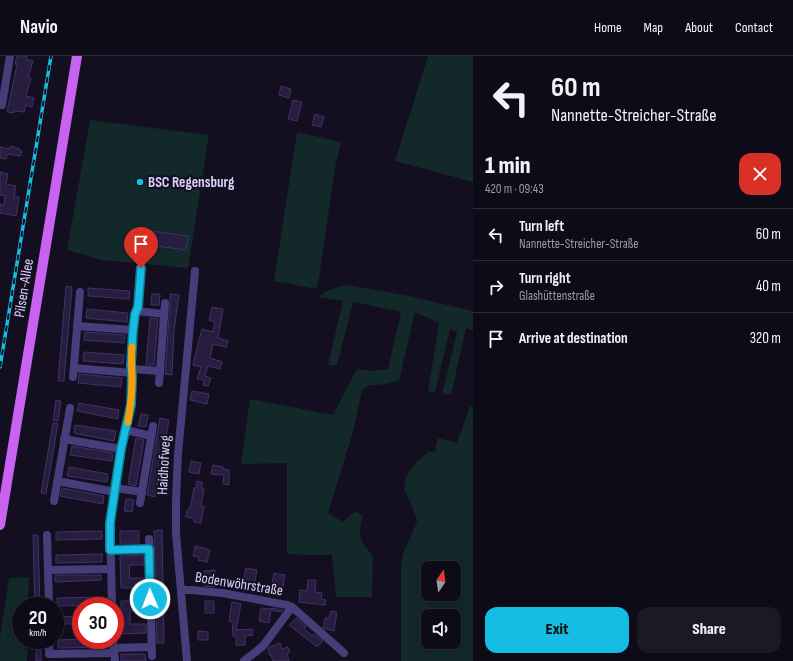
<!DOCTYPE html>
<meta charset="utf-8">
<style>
body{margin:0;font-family:"Sofia Sans Condensed",sans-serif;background:#1c1925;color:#f1f3f6;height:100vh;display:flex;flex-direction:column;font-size:15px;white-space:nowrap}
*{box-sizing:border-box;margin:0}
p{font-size:13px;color:#9b9ba2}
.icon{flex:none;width:22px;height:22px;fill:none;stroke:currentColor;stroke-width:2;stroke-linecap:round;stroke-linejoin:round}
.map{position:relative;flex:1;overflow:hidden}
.drawer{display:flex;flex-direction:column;background:#0e0b18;width:320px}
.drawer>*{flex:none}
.top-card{background:#0e0b18;color:#f1f3f6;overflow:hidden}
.needle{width:26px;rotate:13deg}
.buttons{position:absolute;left:421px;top:505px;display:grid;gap:8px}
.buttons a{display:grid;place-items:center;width:40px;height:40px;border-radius:8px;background:#0e0b18;box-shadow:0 2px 10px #0003,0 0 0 1px #2e2b37;font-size:20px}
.speed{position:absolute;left:12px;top:541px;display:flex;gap:8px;font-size:20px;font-weight:700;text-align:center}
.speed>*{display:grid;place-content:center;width:52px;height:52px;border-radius:50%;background:#0e0b18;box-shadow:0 2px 10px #0003,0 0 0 1px #2e2b37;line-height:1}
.speed small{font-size:10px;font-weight:400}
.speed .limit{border:6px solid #d22;background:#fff;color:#111}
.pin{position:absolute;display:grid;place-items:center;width:34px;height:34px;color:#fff;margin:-41px -17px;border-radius:50% 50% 50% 0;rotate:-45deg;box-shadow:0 0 4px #0007}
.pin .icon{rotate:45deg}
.me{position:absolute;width:44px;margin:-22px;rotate:359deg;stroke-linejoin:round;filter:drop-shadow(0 0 3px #0008)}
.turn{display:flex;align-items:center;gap:14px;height:84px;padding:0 12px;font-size:18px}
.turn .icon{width:52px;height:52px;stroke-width:2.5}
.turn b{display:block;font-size:28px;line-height:34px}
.round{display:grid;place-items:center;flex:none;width:42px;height:42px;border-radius:12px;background:#1c1925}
.headline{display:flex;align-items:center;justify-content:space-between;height:68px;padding:0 12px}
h1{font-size:24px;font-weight:800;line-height:30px}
.action{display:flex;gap:8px;margin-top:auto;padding:8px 12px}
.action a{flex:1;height:46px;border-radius:12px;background:#15bde4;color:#111;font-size:16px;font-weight:800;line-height:46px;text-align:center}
.action a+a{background:#1c1925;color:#f1f3f6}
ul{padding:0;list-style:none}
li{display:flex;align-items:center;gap:12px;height:52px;padding:0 12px;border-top:1px solid #2e2b37}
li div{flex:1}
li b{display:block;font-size:15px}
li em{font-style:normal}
header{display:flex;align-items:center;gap:24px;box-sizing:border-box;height:56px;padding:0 20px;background:#0e0b18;border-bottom:1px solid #2e2b37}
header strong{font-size:19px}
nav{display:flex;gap:22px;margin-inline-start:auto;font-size:14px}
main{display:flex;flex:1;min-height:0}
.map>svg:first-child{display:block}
</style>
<header>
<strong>Navio</strong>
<nav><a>Home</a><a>Map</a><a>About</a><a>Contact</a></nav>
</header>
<main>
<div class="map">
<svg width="473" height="605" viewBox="0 0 473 605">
<rect width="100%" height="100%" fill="#130f20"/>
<!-- green -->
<g fill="#122829" fill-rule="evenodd">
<path d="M428,0H473V126L395,105Z"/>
<path d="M90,64L209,79L188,212L102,204L67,194Z"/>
<path d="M297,76L341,86L335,112L319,222L316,233L274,225Z"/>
<path d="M349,229L408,240L473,255V275L466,272L451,339L442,338L457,276L450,273L435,336L428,335L439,267L415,256L399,325L379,329H369L362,334L353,376L328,457L343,466L355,455L363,460C357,479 360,485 373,500L372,541H336L332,499H305L287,498V407L241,408L250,343L333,359L357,313L372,315L388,313L401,256L353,246L337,309H328L343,245L318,241C327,233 338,231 349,229Z"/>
<path d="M470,350L473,351V605H401V508L403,498L417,466L414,455L404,433L406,421L414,409L428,396L435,395L438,382L457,387ZM428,512H454V538H428ZM428,560H454V586H428Z"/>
<path d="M29,521L28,550H21V584H28L27,605H0V582L9,522Z"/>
</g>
<!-- building -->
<g fill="#271d3f" stroke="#413169">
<path d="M17,0H27L26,3L33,5L28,21L31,22L26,40L34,42L32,51L26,49L24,56L14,55V57L7,56L17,9L15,8Z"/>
<path d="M281,30L291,33L289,42L279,39Z"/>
<path d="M293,44L302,46L297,65L288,63Z"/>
<path d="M315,58L324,61L321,71L312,69Z"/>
<path d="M11,90L20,93V94L22,95L20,100L7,98L6,103L0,102V91L10,93Z"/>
<path d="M0,116L8,118L6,128L16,130L14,140L19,141L16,160L0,157V148L4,149L5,140L0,139Z"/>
<path d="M144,174L188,180L186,194L142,188Z"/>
<path d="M66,230L72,231L64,325H58Z"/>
<path d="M88,232L130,235L129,243L88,240Z"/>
<path d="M152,238H160L159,249H151Z"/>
<path d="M170,238L179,239L174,275L172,319L165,318L170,247Z"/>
<path d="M212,251L223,253L218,282L228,285L226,291L213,288L210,302L222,306L220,313L208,310L205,320L211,322L208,330L203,329L204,324L197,323L201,311L193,309L202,273L213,276L215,266L209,264Z"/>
<path d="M87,253L128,257L127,266L86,262Z"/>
<path d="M150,262L158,263L154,309H146Z"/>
<path d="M85,276L125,279L124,287L84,284Z"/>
<path d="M84,296L124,299L123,308L83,305Z"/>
<path d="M79,318L122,322L121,331L78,327Z"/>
<path d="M192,335L209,338L207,348L190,344Z"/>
<path d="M56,344L61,345L58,365L53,364Z"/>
<path d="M79,347L119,354L118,363L77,355Z"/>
<path d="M141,358L148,359L146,371L138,370Z"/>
<path d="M160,362L169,364L155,441L147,439Z"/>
<path d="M53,367H58L46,438L41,437Z"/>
<path d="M75,369L116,375L114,385L74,377Z"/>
<path d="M136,382L144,384L136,430L128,428Z"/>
<path d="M72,390L113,397L112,405L70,399Z"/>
<path d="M191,405L201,407L199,418L189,416Z"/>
<path d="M213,409L223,411V413L229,414V429L223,428L224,419L211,418Z"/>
<path d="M69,411L108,418L107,426L67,420Z"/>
<path d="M197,425L202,426V433H204L201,450H204L201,467L194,466V462L186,461L187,454H189L191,448L194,432H196Z"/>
<path d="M62,432L104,440L103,448L60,440Z"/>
<path d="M126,443L134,444L132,456L124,455Z"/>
<path d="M162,474L164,587H157L154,475Z"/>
<path d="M102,475V483L56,484V476Z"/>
<rect x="120" y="475" width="19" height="12"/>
<path d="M33,479H38L40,550H35Z"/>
<path d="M195,490L210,494L207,506L198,504L199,501L193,500Z"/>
<path d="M102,498V506L56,507V499Z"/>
<path d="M144,499V509H130L129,522H144L145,532H121L120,500Z"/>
<path d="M246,512L257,514L253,535L241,533Z"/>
<path d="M215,514V531L204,530V515Z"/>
<path d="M274,517L285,519L281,541L270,538Z"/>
<path d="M55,519H101V524L55,526Z"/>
<path d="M308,524H316L315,536L322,537L321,543L326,544L325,549L299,546L300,534L307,535Z"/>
<path d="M103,541V549L57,550V542Z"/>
<path d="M121,545H145V555H130V568H146V577L121,578Z"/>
<rect x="205" y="545" width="9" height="12"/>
<path d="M232,546L241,548L236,574L252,573L253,579L245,580V589H236V580H233L232,566L229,565Z"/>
<path d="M261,552L271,553L272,552L283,554L281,556L271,554L269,567L259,565Z"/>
<path d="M331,555L337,556L334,575L326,573L323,572L325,562H329Z"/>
<path d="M81,560V568H57V561Z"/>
<path d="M296,562L306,570L304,573L312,580L314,578L323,585L317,591L289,569Z"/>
<path d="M198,575L208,576V584H198Z"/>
<path d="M81,583L104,584V591L58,592V584Z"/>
<rect x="36" y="586" width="5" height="19"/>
<path d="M280,587L282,593L288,591L290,596L287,598L289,605H273L271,599L270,600L268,593L269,591Z"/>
<path d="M121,598H145L146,605H121Z"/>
</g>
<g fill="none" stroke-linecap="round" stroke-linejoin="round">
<!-- minor -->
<g stroke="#463e7a" stroke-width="8">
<path d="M0,49H2L10,0"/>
<path d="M136,255L164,258"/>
<path d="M77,270L133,274"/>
<path d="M74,312L132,317"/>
<path d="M131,313L160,315"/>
<path d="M73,321L80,236"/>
<path d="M159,327L165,247"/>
<path d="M126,374L151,380"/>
<path d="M64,383L121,393"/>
<path d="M57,425L115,436"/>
<path d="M115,432L142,436"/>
<path d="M54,445L70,352"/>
<path d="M140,447L153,370"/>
<path d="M47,479L49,550"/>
<path d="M149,483L152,600"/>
<path d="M110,494L149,493"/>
<path d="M48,514L111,513"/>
<path d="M182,534H191L222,537L287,549L292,551L344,597"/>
<path d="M112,550L110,467L121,393L131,349L132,321L131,309L133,274L135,258L138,251L141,212"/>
<path d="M49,584V598L114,597"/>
<path d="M113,584L115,605"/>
<path d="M113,592L151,591"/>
<path d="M187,605L176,478V444L178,398L195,215"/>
<path d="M244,605L263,590L292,551"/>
</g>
<!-- major -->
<path stroke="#c863f1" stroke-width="10" d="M0,469L77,0"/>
<defs>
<path id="rail" d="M0,311L51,0"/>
</defs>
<!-- rail casing -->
<use href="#rail" stroke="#15bde4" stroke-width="3.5"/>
<!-- rail -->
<use href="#rail" stroke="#130f20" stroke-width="2" stroke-dasharray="6" stroke-linecap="butt"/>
</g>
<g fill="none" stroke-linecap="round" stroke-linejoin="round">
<defs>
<path id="route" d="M141,212L138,251L135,258L133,274L131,309L132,321L131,349L121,393L110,467V494L149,493L150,543"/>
</defs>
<!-- route casing -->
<use href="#route" stroke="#0e7b94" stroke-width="10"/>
<!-- route -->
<use href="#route" stroke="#15bde4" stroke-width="7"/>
<!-- slow -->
<path stroke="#f59e0b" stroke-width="7" d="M128,366C130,351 133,336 132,321C132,311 131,301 132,291"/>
</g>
<!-- markers -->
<circle fill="#15bde4" stroke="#130f20" stroke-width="1.5" cx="140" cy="126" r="4"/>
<g text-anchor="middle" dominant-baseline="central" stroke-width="4" stroke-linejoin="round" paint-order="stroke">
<!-- poi labels -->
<g font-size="15" font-weight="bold" fill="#dad2fb" stroke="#130f20" text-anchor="start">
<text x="148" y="126">BSC Regensburg</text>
</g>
<!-- street labels -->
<g font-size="15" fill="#dad2fb" stroke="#130f20">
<text transform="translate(24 232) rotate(-81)">Pilsen-Allee</text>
<text transform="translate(164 409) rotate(-87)">Haidhofweg</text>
<text transform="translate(239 528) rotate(9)">Bodenwöhrstraße</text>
</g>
</g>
</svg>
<div class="buttons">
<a><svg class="needle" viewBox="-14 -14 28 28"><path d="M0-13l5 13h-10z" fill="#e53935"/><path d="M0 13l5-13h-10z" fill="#9b9ba2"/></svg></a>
<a><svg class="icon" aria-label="sound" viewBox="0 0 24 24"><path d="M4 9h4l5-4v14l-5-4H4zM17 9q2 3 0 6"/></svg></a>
</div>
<div class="speed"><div>20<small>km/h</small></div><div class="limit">30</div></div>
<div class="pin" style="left:141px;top:212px;background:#d93025"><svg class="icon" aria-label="arrive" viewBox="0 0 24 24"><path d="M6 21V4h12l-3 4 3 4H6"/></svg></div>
<svg class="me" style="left:150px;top:543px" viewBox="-20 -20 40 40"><circle r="17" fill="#15bde4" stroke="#fff" stroke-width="3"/><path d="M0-11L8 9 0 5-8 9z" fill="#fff"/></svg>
</div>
<section class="drawer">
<div class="top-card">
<div class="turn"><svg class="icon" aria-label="left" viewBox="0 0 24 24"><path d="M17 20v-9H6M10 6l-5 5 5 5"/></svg><div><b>60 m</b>Nannette-Streicher-Straße</div></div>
</div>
<div class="headline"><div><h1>1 min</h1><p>420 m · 09:43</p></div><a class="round" style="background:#d93025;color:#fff"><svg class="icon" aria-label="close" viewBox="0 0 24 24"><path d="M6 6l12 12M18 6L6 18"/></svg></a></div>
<ul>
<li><svg class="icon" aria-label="left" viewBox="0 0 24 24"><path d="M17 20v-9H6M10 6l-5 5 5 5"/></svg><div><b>Turn left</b><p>Nannette-Streicher-Straße</p></div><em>60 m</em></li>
<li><svg class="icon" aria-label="right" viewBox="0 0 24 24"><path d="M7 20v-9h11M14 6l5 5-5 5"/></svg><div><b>Turn right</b><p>Glashüttenstraße</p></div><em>40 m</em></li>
<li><svg class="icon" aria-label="arrive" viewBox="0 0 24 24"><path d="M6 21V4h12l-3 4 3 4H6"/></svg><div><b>Arrive at destination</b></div><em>320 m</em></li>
</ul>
<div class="action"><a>Exit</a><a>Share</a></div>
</section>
</main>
